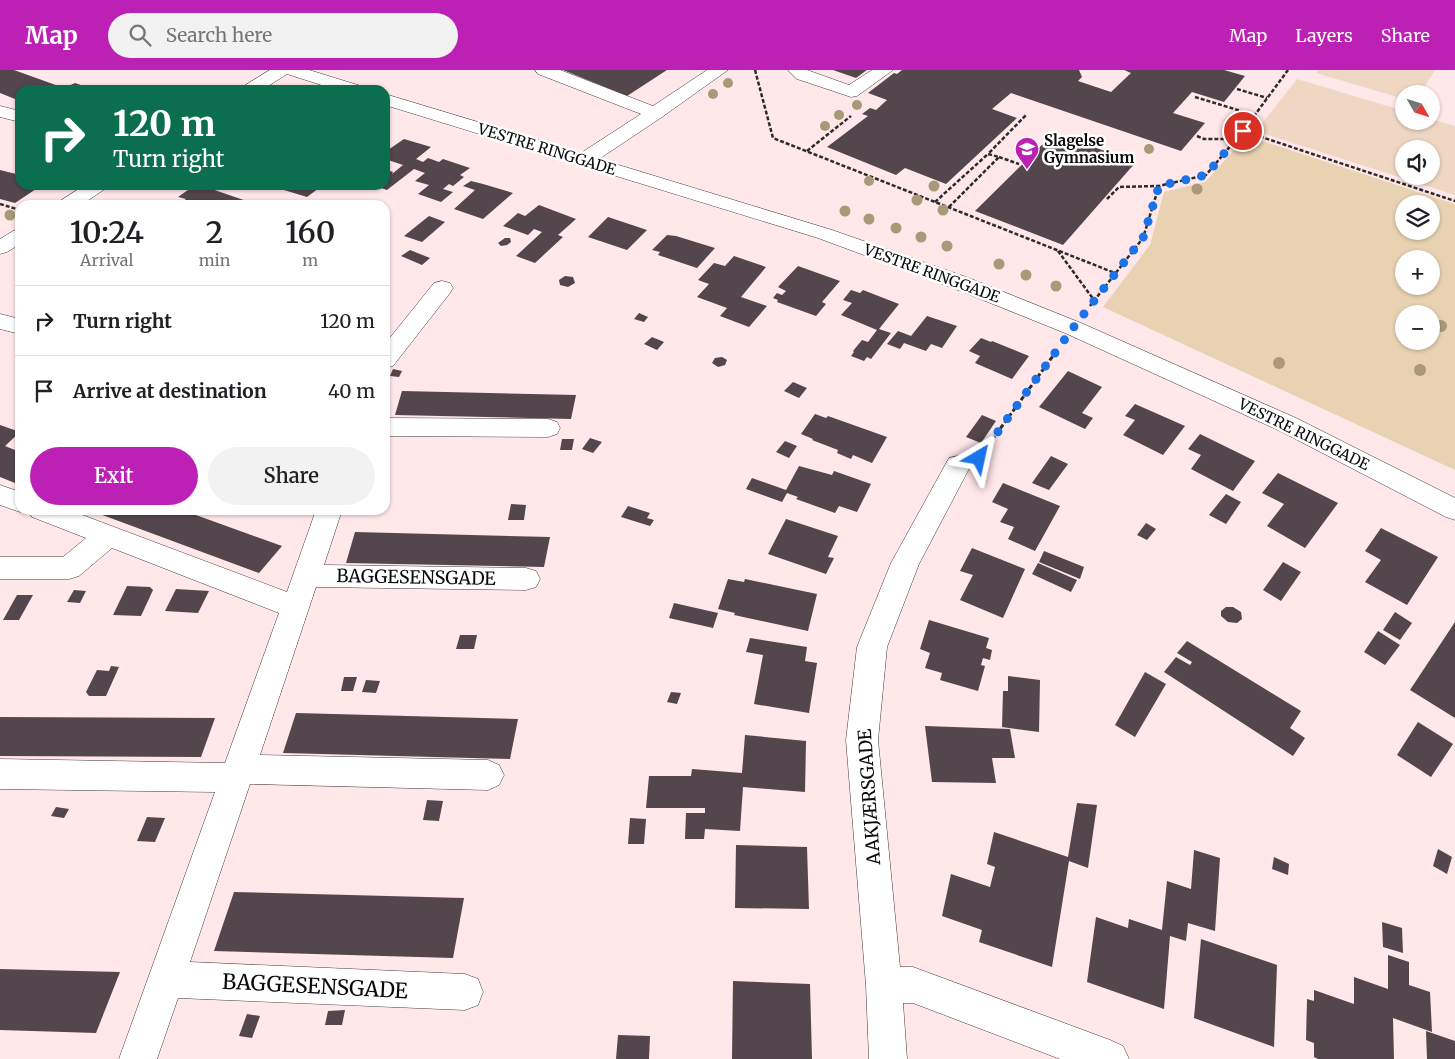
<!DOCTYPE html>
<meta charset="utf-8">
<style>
body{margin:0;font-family:Merriweather,serif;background:#f2f2f2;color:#202124;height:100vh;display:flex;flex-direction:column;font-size:19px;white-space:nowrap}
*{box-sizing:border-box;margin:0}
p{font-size:16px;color:#757577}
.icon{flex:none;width:28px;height:28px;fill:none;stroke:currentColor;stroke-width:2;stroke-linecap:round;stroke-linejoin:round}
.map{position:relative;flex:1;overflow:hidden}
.drawer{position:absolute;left:15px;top:130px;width:375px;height:315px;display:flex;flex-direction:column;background:#fff;border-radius:15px;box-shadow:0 1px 4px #0004}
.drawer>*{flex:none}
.top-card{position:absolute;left:15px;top:15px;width:375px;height:105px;border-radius:15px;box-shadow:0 1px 4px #0004;background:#0b6e4f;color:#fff;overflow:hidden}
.needle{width:32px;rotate:129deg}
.tools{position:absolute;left:1395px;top:15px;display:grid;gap:10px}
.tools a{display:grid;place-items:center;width:45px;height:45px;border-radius:50%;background:#fff;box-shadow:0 1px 4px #0004;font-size:25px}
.pin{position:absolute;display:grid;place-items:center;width:42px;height:42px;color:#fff;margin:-21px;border:2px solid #fff;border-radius:50%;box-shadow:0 1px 5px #0007}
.me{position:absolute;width:55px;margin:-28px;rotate:36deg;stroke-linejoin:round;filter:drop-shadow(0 0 4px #0008)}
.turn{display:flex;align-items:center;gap:18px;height:105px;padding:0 15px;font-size:22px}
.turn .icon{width:65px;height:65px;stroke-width:2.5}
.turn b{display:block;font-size:35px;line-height:42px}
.eta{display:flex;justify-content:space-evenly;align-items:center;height:85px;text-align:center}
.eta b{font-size:30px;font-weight:600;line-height:35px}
.cta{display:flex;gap:10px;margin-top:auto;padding:10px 15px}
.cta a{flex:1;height:58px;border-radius:30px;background:#bc20b4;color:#fff;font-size:20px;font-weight:600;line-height:58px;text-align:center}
.cta a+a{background:#f2f2f2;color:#202124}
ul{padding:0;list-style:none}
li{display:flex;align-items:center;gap:15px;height:70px;padding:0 15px;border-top:1px solid #e0e0e0}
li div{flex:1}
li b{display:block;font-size:19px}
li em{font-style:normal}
header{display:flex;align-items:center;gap:30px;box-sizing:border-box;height:70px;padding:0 25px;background:#bc20b4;color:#fff}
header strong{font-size:24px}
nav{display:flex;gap:28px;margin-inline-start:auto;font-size:18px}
.search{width:350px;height:45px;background:#f2f2f2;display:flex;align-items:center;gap:12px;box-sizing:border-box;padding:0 18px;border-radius:28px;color:#757577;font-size:19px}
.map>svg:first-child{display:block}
</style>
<header>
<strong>Map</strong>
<div class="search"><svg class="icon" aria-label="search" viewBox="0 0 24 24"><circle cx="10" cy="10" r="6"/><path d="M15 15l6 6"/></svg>Search here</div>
<nav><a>Map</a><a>Layers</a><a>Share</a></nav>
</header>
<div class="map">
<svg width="1455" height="989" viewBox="0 0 1455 989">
<rect width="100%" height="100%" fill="#ffe7ea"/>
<!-- green -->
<path fill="#e9d2b1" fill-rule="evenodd" d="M1247,66L1455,134V400L1103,237L1150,175L1164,122L1205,112ZM1404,134H1431V161H1404ZM1404,189H1431V216H1404ZM1404,244H1431V271H1404Z"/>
<!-- pitch -->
<g fill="#f0d7c3" fill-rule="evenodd">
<path d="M1319,0H1435L1420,24H1404V29L1316,3Z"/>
<path d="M1297,9L1404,41V51H1431V49L1455,56V125L1256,61ZM1404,79H1431V106H1404Z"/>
</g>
<!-- building -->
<g fill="#53464d">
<path d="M0,0H14L64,18L75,13L95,20H20V31L0,23Z"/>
<path d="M563,0H667L627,26Z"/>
<path d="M833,0H867L856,8Z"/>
<path d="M902,0H1079L1082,7L1078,11L1111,22L1131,3L1124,0H1224L1245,6L1224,32L1192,22L1173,43L1205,53L1181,81L1011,23L992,39L1017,48L946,114L905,98L896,105L827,77L868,46L862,44L870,38L876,40L887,30L868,23L894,3L897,4Z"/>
<path d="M1054,63L1136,92L1063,175L975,141Z"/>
<path d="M404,69L431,77L416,89L423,92L428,88L439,92L443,89L470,98L460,105L464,107L453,116L449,114L443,119L453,122L441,132L418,124L429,115L415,111L425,103L414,99L387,120L381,118L388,112L385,111V99L393,102L392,104L403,95L385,89V82Z"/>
<path d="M0,100L20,105V115H42L15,133L0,129Z"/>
<path d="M471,111L483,114L513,123L483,149L454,139L475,120L463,116Z"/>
<path d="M195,115H200L258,135H178L186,129L178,127Z"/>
<path d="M277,115H323L307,127L274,117Z"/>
<path d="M539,135L576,149L558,165L563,167L535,193L516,186L542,162L534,159L528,165L503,156L518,143L525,146Z"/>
<path d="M429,146L445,152L422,172L404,166Z"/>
<path d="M608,147L647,160L627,180L588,167Z"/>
<path d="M667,165L676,166L715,178L697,198L658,185L660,182L652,180Z"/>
<path d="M505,168H510L511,172L507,175L501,176L498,173Z"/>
<path d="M410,180L430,188L422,195L401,186Z"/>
<path d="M734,186L766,197L741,227L767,236L749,257L720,246L727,238L697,227L709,214L698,210L714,193L725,196Z"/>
<path d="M798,196L840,211L822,232L826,234L816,246L777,232L778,230L773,228L777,223L782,225L786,221L778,217Z"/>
<path d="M565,206L573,207L575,213L568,217L560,215L559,210Z"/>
<path d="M851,220L860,223L863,220L899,234L879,259L891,263L871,289L867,287L864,291L851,286L854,282L853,281L862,270L868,272L877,260L841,245L852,233L843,230Z"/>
<path d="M639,243L648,247L644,252L634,249Z"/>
<path d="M927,246L957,256L942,278L931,274L926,281L904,273L900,279L887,274L898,261L911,266Z"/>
<path d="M652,267L664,272L657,280L644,274Z"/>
<path d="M981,268L991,272L992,271L1029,286L1012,309L975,293L980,286L969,281Z"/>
<path d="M722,287L727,290L725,295L718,297L712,293L715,288Z"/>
<path d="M393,299L402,301L399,307L390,306Z"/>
<path d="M1068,301L1102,317L1082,343L1093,348L1085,359L1039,337Z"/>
<path d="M793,312L807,318L799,328L784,321Z"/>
<path d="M402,321L576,325L571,349L395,345Z"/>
<path d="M1135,334L1185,356L1163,385L1123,365L1135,350L1125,346Z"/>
<path d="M815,344L826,348L828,346L887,367L872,393L853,385L851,389L837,383L838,380L812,370L813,369L801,364Z"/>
<path d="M982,345L996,351L981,373L966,367Z"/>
<path d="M0,355L20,362L5,376L20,382V415L0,407Z"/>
<path d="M1200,364L1255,391L1233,421L1191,399L1201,385L1188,379Z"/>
<path d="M590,368L602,372L593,383L582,379Z"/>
<path d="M562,369H574L572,380H560Z"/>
<path d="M785,371L797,376L789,388L776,382Z"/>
<path d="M1051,386L1068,394L1049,420L1032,413Z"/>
<path d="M799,396L832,405L834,401L871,414L857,442L839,436L835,443L796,429L798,427L787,423L782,432L746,419L752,408L786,420Z"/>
<path d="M1278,403L1338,433L1305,478L1267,456L1284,434L1262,423Z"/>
<path d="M1003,413L1060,436L1035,481L1008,469L1014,457L1000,452L1008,439L992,432Z"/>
<path d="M1226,424L1241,432L1226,454L1209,445Z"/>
<path d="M511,434L526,435L524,450H508Z"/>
<path d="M628,436L650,443L647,448L654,450L650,456L621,447Z"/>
<path d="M89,440H182L282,476L259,503Z"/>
<path d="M786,449L838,466L828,487L834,488L826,504L768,484Z"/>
<path d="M1146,453L1156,459L1147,470L1137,465Z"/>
<path d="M1381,458L1438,487L1407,535L1365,512L1381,490L1365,481Z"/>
<path d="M355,462L550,467L544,497L346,493Z"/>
<path d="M972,478L1025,499L1003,548L960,530L973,505L960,501Z"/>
<path d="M1044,481L1084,497L1080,509L1039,492Z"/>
<path d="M1283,492L1301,502L1281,531L1263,520Z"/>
<path d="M1038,493L1077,510L1071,522L1032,504Z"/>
<path d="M728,509L744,512L745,509L817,524L808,561L734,545L735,543L718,539Z"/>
<path d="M127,516L150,517L153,520L141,546L113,545Z"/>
<path d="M176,519L209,521L198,543L165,541Z"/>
<path d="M74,520L86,521L80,533L67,532Z"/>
<path d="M17,525H33L19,550H3Z"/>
<path d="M674,533L718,543L713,558L669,548Z"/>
<path d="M1226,537H1233L1241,542L1242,549L1237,553L1228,552L1221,546V541Z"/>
<path d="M1395,542L1412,553L1400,570L1383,560Z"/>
<path d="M929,550L989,568L986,578L992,580L990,590L983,588L981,595L985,596L978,621L940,610L942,603L925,598L930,583L920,579Z"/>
<path d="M1455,552V648L1410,620Z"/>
<path d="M1378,561L1400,575L1385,595L1364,582Z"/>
<path d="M460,565H477L474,579H456Z"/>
<path d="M750,568L807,577L805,591L817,593L809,643L754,634L763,585L746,582Z"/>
<path d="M1187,571L1301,641L1290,658L1305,668L1293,686L1164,602L1176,587L1190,595L1192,592L1177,583Z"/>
<path d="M111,596L119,597L106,626H89L86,622L97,600L109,601Z"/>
<path d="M1145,602L1166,614L1135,667L1115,655Z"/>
<path d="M1008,606L1040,610L1039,662L1002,657L1003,621H1008Z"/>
<path d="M344,607H357L353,621H341Z"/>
<path d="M366,610L380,611L376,623L362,622Z"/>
<path d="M671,622L681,623L677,634L667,632Z"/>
<path d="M296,643L518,649L510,689L283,683Z"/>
<path d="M0,647L215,648L201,687L0,686Z"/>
<path d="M1418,652L1453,674L1431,707L1397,685Z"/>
<path d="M925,656L1010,659L1015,688H992L996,713L932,712Z"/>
<path d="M745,665L806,671L805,722L743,717L740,761L705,759L704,769H685L686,743H705V738H646L649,706H691L692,699L742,703Z"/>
<path d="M427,730L443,731L439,751L423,750Z"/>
<path d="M1077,733L1097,735L1088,798L1069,791L1052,897L979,872L982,860L942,846L951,804L990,817L995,797L987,794L994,762L1068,787Z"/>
<path d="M56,737L69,739L64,748L51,746Z"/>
<path d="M147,747L165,748L155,772L137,771Z"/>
<path d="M630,748L646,749L644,774H628Z"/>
<path d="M736,775L807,777L809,839L735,838Z"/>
<path d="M1438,779L1452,787L1447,804L1433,796Z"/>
<path d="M1194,780L1220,788L1215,861L1188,853L1186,871L1170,866L1164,939L1087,912L1096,847L1128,858L1129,849L1162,860L1167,811L1191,819Z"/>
<path d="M1274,787L1289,794L1288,805L1272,799Z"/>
<path d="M234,822L464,828L453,888L214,881Z"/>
<path d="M1382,852L1402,858L1403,883L1383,877Z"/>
<path d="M1201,869L1277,895L1274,977L1194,948Z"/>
<path d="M1388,885L1409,892V915L1430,922L1432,962L1393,948L1394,989H1318L1314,987V973L1306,970L1307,929L1314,931V920L1354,934V907L1388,919Z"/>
<path d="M0,899L120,902L96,963L0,960Z"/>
<path d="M733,911L810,914L812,989H732Z"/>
<path d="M345,940L342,955H325L328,941Z"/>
<path d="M247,944L260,946L252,968L239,966Z"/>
<path d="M1426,961L1455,971V989H1427Z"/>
<path d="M618,965L650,966L649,989H616Z"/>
</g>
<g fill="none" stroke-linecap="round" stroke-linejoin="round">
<defs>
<g id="minor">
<path d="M270,0H309L361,16L364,20H337L287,4L262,20H241L244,16Z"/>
<path d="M535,0H560L653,36L707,0H728L662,47L599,89L832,160L969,208L1081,253L1296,348L1455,428V450L1446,447L1278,360L1065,263L953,218L818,168L385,35V24L581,83L641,44L538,4Z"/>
<path d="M788,0H807L849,15L872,0H893L857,26L851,27L797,9Z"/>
<path d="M0,36L20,41V52L0,47Z"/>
<path d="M85,115H108L105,119L81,135H57L60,131Z"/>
<path d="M20,159V174L7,182L0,184V169L13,161Z"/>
<path d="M442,211L450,213L453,218L450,223L393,296L385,298V274L434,213Z"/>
<path d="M0,244L20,249V264L0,259Z"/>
<path d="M385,348L548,349L557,352L560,358L557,364L548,367L385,366Z"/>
<path d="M958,386L967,388L971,395L919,494L887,577L878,670L900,897H913L1110,970L1123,976L1129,989H1060L913,933H903L907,989H869L866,915L846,670L857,577L891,493L949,388Z"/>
<path d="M0,415L20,422V440H26L20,442L0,435Z"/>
<path d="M28,440H69L287,522L316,440H342L324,495L526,498L536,501L540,509L536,517L526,520L316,517L260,685L488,690L499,695L504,705L499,715L488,720L250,714L190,892L465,904L478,909L483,922L478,935L465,940L178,928L157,989H119L215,722L0,719V689L225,693L279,543L112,478L79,506L69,509H0V487H63L86,468L32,447Z"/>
</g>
</defs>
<!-- minor casing -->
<use href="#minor" stroke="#3d3d3d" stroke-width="1"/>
<!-- path-far1 -->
<g stroke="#2c2c2c" stroke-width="2.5" stroke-dasharray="4 2" stroke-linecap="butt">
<path d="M755,0L773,68L1115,203"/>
<path d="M1237,19L1267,28"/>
<path d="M1195,27L1254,45"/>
<path d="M1243,61L1288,0"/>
<path d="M1197,66L1204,69H1236"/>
<path d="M807,81L851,46"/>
<path d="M999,87L1019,94"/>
<path d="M1107,129L1119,117L1159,116"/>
<path d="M935,132L988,84"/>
<path d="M0,134L20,140"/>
<path d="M949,137L999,87L988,84L1027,44"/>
<path d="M1058,181L1094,230"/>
<path d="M1090,236L1143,168L1159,116L1206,105L1243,61L1455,131"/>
</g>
<!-- path -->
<path stroke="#2c2c2c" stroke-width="3" stroke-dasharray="4.5 2.5" stroke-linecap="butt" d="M984,381L1058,279"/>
<!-- minor -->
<use href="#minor" fill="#fff" fill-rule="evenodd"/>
</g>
<!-- trees -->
<g fill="#a99978">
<circle cx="728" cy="13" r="5"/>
<circle cx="713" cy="24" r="5"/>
<circle cx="857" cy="35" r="5"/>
<circle cx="839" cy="45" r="5"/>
<circle cx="825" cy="56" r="5"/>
<circle cx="1149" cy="79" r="5"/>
<circle cx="869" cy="111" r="5"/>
<circle cx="934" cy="116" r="5.5"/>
<circle cx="1197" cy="119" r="5.5"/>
<circle cx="917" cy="130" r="5.5"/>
<circle cx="943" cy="140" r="5.5"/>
<circle cx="845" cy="141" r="5.5"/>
<circle cx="10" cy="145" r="5.5"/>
<circle cx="869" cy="149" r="5.5"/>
<circle cx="896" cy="158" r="5.5"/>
<circle cx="921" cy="167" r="5.5"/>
<circle cx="947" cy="176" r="5.5"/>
<circle cx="999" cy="194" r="5.5"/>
<circle cx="1026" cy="205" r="5.5"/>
<circle cx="1056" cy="216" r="5.5"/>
<circle cx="1441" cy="256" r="6"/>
<circle cx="1279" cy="293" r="6"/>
<circle cx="1420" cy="300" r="6"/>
</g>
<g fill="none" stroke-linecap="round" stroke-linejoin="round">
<!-- route -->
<path stroke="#1a73e8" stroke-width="9" stroke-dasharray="0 16.2" d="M979,388L1073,258L1143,168L1159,116L1206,105L1243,61"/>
</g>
<!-- icons -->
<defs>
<symbol id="school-pin" viewBox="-11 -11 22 30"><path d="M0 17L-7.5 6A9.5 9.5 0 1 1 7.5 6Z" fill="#bc20b4" stroke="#fff"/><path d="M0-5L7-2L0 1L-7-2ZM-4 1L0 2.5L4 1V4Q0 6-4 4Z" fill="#fff"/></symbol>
</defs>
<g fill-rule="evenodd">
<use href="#school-pin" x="1013" y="65" width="28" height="38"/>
</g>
<g text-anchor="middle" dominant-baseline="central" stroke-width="5" stroke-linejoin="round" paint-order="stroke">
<!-- far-poi labels -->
<g font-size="15" font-weight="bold" fill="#0a0a0a" stroke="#fff" text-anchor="start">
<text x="1044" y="70">Slagelse<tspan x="1044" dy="17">Gymnasium</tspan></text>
</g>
<!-- far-street labels -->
<g font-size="15" fill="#0a0a0a" stroke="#fff">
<text transform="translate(547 79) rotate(17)">VESTRE RINGGADE</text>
<text transform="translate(932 203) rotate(20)">VESTRE RINGGADE</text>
<text transform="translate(1304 364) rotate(26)">VESTRE RINGGADE</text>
</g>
<!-- street labels -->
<g font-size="18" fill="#0a0a0a" stroke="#fff">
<text transform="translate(416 507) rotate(1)">BAGGESENSGADE</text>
<text transform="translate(869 727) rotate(-94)">AAKJÆRSGADE</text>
</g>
<!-- near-street labels -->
<g font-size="21" fill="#0a0a0a" stroke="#fff">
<text transform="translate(315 916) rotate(3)">BAGGESENSGADE</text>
</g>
</g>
</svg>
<div class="tools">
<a><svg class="needle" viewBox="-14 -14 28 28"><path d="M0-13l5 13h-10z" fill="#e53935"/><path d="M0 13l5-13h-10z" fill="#757577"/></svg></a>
<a><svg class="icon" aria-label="sound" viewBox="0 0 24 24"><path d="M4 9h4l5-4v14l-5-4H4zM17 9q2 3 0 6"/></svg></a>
<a><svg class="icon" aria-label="layers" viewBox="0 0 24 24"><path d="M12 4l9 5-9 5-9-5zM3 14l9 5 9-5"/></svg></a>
<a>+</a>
<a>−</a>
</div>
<div class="pin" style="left:1243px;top:61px;background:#d93025"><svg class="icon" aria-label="arrive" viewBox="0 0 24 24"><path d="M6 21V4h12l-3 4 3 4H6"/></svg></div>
<svg class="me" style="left:979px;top:388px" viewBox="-20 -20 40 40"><path d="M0-17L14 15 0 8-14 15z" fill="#1a73e8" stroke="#fff" stroke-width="4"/></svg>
<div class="top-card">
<div class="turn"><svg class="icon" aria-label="right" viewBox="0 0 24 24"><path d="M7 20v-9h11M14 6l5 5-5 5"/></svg><div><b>120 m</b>Turn right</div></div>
</div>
<section class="drawer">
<div class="eta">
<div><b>10:24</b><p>Arrival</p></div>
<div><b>2</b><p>min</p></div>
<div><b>160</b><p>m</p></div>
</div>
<ul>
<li><svg class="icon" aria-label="right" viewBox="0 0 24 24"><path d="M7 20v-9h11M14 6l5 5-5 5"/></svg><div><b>Turn right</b></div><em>120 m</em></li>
<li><svg class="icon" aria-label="arrive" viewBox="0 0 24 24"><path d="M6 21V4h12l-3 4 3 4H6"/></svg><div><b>Arrive at destination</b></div><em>40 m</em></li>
</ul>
<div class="cta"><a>Exit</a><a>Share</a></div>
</section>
</div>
